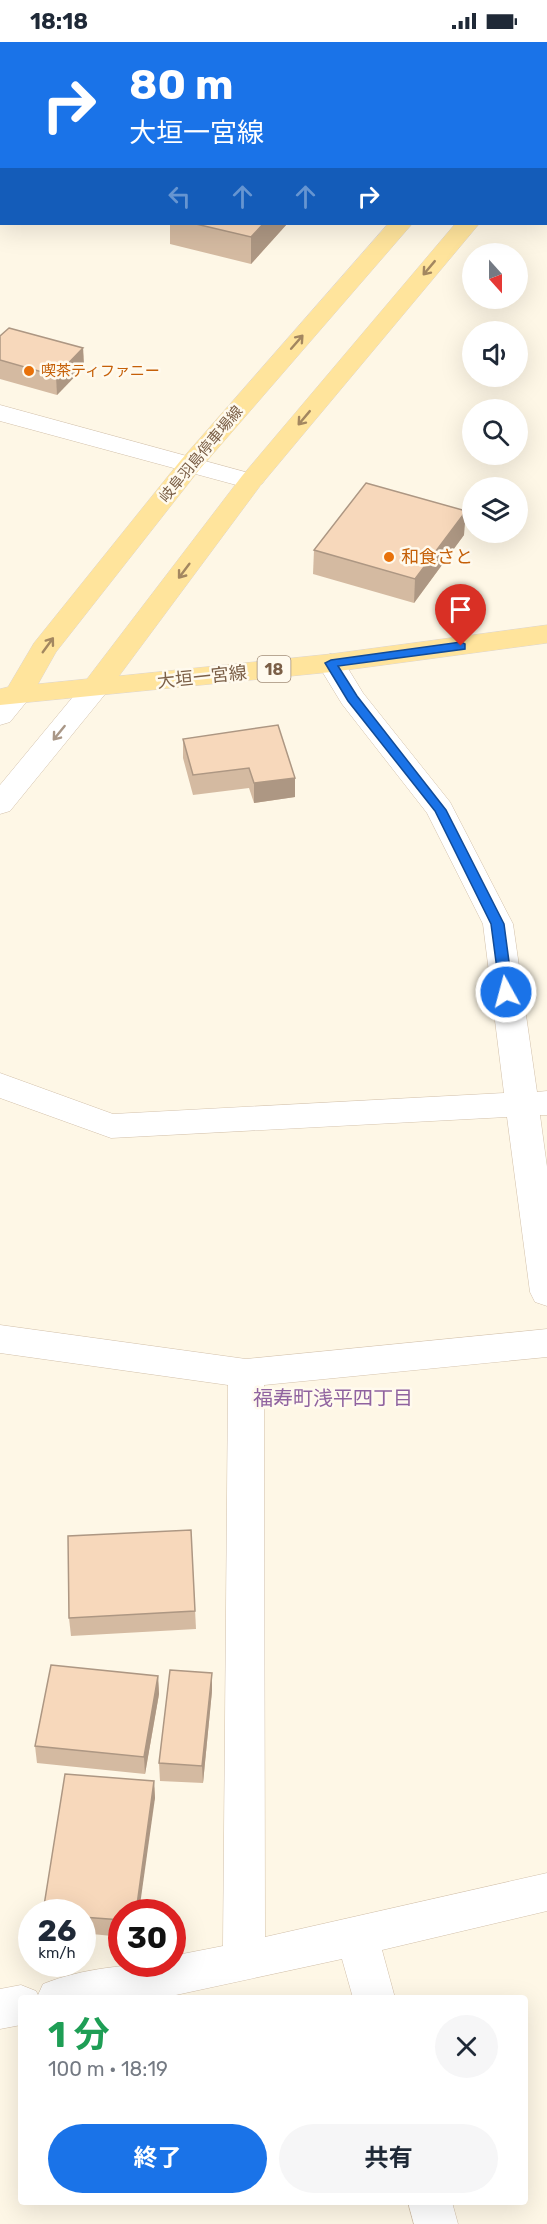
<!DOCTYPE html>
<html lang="ja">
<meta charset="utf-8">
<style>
body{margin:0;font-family:Rubik,"Noto Sans JP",sans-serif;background:#f6f6f7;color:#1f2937;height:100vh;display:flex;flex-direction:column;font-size:22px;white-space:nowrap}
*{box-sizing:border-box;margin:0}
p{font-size:20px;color:#747a83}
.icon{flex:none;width:33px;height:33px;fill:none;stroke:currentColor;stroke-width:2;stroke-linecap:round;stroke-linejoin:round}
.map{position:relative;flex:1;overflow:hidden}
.drawer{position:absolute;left:18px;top:1953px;width:510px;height:210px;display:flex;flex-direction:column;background:#fff;border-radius:6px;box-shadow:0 6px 24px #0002}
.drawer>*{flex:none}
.banner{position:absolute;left:0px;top:0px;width:548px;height:183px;box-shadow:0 6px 24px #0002;background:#1a73e8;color:#fff;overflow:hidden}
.needle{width:39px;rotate:159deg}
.controls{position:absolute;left:462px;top:201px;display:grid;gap:12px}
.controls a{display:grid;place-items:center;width:66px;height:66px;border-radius:50%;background:#fff;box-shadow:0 6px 24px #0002;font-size:30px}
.speed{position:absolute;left:18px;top:1857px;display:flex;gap:12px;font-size:30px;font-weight:700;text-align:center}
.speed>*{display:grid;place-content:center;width:78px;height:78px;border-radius:50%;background:#fff;box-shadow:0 6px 24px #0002;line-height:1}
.speed small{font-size:15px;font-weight:400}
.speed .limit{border:9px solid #d22;background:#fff;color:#111}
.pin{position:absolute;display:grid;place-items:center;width:51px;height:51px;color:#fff;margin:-62px -26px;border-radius:50% 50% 50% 0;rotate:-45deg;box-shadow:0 0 6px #0007}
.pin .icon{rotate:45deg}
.me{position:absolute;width:66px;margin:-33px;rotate:353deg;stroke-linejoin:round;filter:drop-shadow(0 0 4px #0008)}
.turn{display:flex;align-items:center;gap:21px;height:126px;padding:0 30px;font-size:27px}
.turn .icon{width:78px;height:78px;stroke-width:2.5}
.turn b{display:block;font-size:42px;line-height:51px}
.lanes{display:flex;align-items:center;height:57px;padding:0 30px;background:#0003;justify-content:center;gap:30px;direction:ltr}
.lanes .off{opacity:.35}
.round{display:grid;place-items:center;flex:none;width:63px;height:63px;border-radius:32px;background:#f6f6f7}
.headline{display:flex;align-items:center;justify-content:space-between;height:102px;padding:0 30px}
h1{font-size:36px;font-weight:700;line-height:45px;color:#1e9e55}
.action{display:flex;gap:12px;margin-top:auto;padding:12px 30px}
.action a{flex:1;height:69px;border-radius:36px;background:#1a73e8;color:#fff;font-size:24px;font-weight:700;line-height:69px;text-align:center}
.action a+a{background:#f6f6f7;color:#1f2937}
.status{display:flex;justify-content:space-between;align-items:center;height:42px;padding:0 30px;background:#fff;direction:ltr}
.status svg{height:16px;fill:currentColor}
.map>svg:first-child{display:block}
</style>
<div class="status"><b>18:18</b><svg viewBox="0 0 49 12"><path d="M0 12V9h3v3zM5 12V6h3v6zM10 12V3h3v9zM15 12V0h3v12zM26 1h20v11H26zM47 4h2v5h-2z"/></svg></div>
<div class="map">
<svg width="547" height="2182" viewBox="0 0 547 2182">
<rect width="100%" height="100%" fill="#fef7e6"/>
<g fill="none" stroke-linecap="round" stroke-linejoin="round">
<defs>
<g id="minor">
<path d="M114,0H136L113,2Z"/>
<path d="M168,0H194L195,2H169Z"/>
<path d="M2,107V121L0,122V108Z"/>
<path d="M0,363L260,434L264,439L260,444L251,447L0,379Z"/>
<path d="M331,612L341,615L363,651L450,760L513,882L537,1050L547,1049V1073H540L547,1125V1264L535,1260L530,1250L507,1075L111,1096L0,1056V1031L113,1072L504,1051L483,882L427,771L342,662L317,621L321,615Z"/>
<path d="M96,636L106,639L110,645L106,651L10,769L0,772V743L86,639Z"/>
<path d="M18,644L28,647L32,653L10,680L0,683V656L8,647Z"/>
<path d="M0,1283L246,1317L547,1287V1315L264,1343L265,1895L547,1831V1869L382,1908L395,1956H353L342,1917L162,1956H21V1983L0,1987V1947L21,1943L36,1949L38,1953L43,1942C83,1926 129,1922 172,1922V1914L223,1904L228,1343L0,1311Z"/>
<path d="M408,2160H452L458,2182H414Z"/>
</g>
<g id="major">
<path d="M547,79V94L546,95V80Z"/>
<path d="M388,182H412L199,428L56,610L38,642L87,637L242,434L455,182H479L260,444L119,634L331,612L547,583V601L331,630L0,663V647L8,645L34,601L181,418Z"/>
</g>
</defs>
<!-- minor casing -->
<use href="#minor" stroke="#d2c0aa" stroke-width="1"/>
<!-- major casing -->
<use href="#major" stroke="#ddd5cf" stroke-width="1"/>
<!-- minor -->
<use href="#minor" fill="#fff" fill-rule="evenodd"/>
<!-- major -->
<use href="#major" fill="#ffe49c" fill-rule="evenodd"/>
</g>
<!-- wall -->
<g fill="#d4baa1">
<path d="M170,182H287L251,222L170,202Z"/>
<path d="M0,294L83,306L84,325L57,353L0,337Z"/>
<path d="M464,493L414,561L313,532L314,508Z"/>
<path d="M183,697L295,736V755L254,761L249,746L193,753L183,716Z"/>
<path d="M191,1488L196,1587L71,1594L69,1576Z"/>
<path d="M158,1634L159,1652L145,1732L37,1721L35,1704Z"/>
<path d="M212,1649L203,1741L160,1739L159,1721Z"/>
<path d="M154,1739L155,1756L122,1870V1895L82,1891V1870Z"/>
</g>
<!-- shaded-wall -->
<g fill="#ad9783">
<path d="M263,182H287L251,222V195Z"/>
<path d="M83,306L84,325L57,353L56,334Z"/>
<path d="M466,469L464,493L414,561L415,537Z"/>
<path d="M295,736V755L254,761V741Z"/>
<path d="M212,1631V1649L203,1741L202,1724Z"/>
<path d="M158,1634L159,1652L145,1732L144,1715Z"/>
<path d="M154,1739L155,1756L139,1870H136Z"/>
</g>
<!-- building -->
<g fill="#f7d8bb" stroke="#ad9783" stroke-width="1.5">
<path d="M196,182H263L251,195Z"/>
<path d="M9,286L83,306L56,334L0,318V294Z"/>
<path d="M366,441L466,469L415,537L314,508Z"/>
<path d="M278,683L295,736L254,741L249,726L193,733L183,697Z"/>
<path d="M191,1488L195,1569L69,1576L68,1494Z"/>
<path d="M51,1623L158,1634L144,1715L35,1704Z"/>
<path d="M170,1628L212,1631L202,1724L159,1721Z"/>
<path d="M65,1732L154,1739L136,1870H122V1878L82,1875V1870H43Z"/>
</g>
<!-- one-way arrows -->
<defs><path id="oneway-shaft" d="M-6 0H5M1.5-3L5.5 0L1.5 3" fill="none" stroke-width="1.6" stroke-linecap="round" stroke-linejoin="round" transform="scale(1.5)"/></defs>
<g stroke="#a38760">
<use href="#oneway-shaft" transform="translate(429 226) rotate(130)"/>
<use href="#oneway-shaft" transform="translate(297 300) rotate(-49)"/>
<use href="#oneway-shaft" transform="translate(304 376) rotate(130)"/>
<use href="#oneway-shaft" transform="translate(184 529) rotate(127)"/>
<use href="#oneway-shaft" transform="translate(48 603) rotate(-54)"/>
</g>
<use stroke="#a99787" href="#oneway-shaft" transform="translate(59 691) rotate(129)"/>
<!-- route -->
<path fill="#1a73e8" stroke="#114b97" stroke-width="1.5" d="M461,600L465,602V607L338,624L357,654L446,768L504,882L513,950L506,955L500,950L491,882L435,769L348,659L325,621L331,618Z"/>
<!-- markers -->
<g fill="#e8710a" stroke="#fffaee" stroke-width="2">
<circle cx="29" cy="329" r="6"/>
<circle cx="389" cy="515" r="6"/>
</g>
<g text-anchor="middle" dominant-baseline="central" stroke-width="5" stroke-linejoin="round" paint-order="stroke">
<!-- far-food labels -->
<g font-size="15" fill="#c56008" stroke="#fffaee" text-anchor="start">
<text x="41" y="329">喫茶ティファニー</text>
</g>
<!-- far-street labels -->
<g font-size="15" fill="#7b5f47" stroke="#fffaee">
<text transform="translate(201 412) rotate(-50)">岐阜羽島停車場線</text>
</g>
<!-- shield labels -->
<rect fill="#fffaee" stroke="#a38e79" stroke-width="1.5" x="257.5" y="614" width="33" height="26" rx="4.5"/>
<g font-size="16" font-weight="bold" fill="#7b5f47">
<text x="274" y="627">18</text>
</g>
<!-- food labels -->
<g font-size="18" fill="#c56008" stroke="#fffaee" text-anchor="start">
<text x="401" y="515">和食さと</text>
</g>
<!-- street labels -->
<g font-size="18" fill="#7b5f47" stroke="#fffaee">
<text transform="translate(202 635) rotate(-6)">大垣一宮線</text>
</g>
<!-- neighbourhood labels -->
<g font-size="20" fill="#90639f" stroke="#fffaee">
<text x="333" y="1356">福寿町浅平四丁目</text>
</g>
</g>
</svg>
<div class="controls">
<a><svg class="needle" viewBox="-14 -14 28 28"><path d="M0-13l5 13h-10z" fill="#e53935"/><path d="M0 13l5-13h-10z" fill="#747a83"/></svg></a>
<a><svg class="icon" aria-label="sound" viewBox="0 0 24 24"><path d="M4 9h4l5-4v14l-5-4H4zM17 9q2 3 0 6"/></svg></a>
<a><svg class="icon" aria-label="search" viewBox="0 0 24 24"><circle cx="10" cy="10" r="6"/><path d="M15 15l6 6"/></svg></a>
<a><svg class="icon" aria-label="layers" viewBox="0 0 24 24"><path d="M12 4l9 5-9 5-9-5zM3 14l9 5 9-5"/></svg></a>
</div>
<div class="speed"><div>26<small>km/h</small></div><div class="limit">30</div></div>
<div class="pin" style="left:461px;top:604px;background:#d93025"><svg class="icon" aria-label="arrive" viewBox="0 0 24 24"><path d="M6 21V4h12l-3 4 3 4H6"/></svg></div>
<svg class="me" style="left:506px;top:950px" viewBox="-20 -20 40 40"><circle r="17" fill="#1a73e8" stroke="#fff" stroke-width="3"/><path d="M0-11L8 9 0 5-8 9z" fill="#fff"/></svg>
<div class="banner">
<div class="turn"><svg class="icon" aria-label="right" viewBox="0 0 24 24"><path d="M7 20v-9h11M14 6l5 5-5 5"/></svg><div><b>80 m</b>大垣一宮線</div></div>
<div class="lanes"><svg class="icon off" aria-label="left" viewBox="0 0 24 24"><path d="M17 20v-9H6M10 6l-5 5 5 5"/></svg><svg class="icon off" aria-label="ahead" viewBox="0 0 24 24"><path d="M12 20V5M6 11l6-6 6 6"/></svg><svg class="icon off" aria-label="ahead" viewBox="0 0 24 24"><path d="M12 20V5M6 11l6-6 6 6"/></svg><svg class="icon" aria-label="right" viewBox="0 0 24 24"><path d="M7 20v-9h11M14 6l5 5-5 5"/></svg></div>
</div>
<section class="drawer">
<div class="headline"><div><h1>1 分</h1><p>100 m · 18:19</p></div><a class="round"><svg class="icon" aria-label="close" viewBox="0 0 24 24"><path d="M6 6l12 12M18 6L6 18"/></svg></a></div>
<div class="action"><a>終了</a><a>共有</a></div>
</section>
</div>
